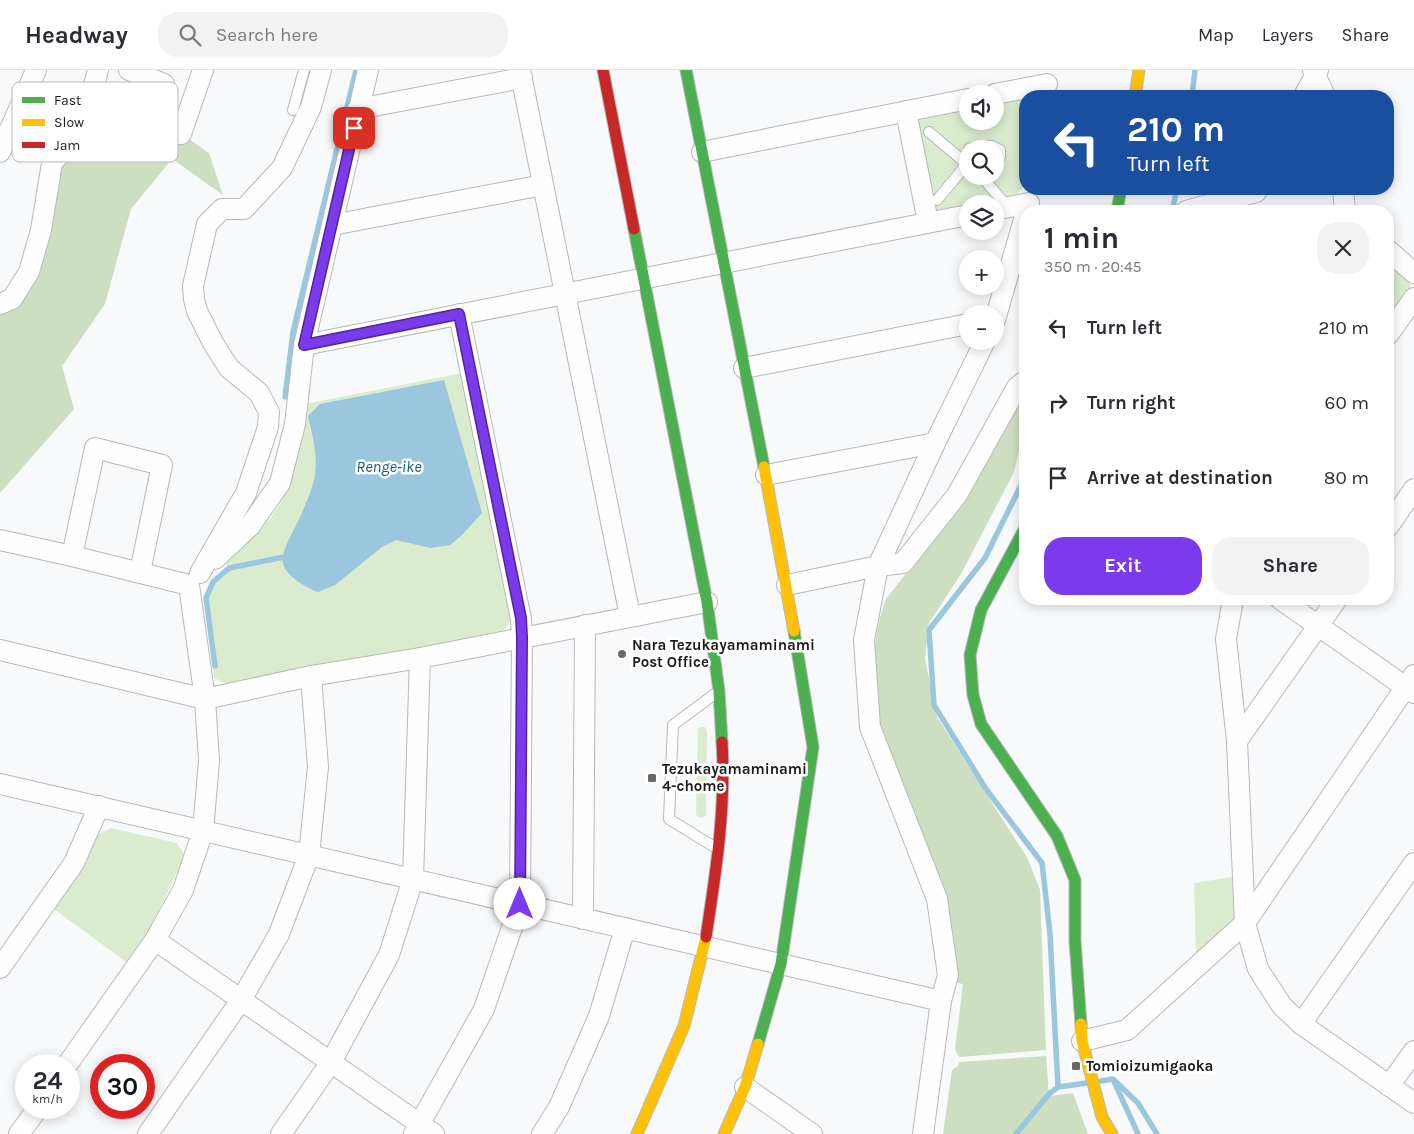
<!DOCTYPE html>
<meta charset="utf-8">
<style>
body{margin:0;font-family:Karla,sans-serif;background:#f2f2f3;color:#2b2b33;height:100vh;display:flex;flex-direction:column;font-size:19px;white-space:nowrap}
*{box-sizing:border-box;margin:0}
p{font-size:16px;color:#7c7c81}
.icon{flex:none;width:28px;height:28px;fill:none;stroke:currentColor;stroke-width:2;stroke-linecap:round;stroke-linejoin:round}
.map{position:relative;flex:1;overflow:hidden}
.side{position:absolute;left:1019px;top:135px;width:375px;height:400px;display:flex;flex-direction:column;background:#fff;border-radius:20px;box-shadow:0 2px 12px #0003}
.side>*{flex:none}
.guide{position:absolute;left:1019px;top:20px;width:375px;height:105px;border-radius:20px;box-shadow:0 2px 12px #0003;background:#1a4fa0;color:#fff;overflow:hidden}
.controls{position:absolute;left:959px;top:15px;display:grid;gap:10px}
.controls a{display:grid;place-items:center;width:45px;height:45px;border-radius:50%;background:#fff;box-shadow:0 2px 12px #0003;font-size:25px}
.speed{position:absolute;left:15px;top:984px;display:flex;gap:10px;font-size:25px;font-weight:700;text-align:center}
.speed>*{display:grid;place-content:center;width:65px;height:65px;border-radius:50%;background:#fff;box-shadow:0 2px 12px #0003;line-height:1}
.speed small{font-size:12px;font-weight:400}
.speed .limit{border:8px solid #d22;background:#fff;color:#111}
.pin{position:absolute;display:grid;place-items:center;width:42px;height:42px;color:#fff;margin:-21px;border-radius:10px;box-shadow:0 2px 8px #0006}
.me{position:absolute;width:55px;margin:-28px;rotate:0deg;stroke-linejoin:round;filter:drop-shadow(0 0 4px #0008)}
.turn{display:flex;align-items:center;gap:18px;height:105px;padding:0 25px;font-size:22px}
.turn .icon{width:65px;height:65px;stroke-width:2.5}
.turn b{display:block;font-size:35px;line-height:42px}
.round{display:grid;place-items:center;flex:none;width:52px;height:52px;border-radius:20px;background:#f2f2f3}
.headline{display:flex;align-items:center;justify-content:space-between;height:85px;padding:0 25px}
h1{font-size:30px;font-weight:700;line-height:38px}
.action{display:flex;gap:10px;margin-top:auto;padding:10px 25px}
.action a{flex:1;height:58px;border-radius:20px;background:#7c3aed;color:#fff;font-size:20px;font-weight:700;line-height:58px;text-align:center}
.action a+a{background:#f2f2f3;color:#2b2b33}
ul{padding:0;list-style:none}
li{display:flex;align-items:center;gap:15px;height:75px;padding:0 25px}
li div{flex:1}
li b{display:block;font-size:19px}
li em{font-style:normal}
header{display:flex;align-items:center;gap:30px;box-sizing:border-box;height:70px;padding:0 25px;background:#fff;border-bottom:1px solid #e1e1e2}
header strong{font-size:24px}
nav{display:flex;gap:28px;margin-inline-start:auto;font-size:18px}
.search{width:350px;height:45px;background:#f2f2f3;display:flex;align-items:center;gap:12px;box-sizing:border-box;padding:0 18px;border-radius:20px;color:#7c7c81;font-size:19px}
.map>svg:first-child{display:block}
</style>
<header>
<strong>Headway</strong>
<div class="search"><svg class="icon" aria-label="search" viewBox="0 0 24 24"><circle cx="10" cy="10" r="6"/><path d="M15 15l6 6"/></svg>Search here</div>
<nav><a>Map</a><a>Layers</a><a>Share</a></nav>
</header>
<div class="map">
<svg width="1414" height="1064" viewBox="0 0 1414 1064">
<rect width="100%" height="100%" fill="#f8f9fb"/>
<!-- green -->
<g fill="#daebce" fill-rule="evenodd">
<path d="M1025,28V115L1016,125L932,142L914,49L967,38L968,51H995V32ZM968,79H995V106H968Z"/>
<path d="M1388,191L1410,211L1411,215L1409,223L1388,253Z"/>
<path d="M463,303L512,550L503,561L230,615L214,608L204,527L211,510L228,497L226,493C248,472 277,448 287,418C295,391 299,362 305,334Z"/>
<path d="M701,657H705L707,661L706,745L701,748L697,746L696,743L698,659Z"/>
<path d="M111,758L177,773L185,786L150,858L126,892L54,839L86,789L98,765Z"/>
<path d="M1232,807L1236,850L1196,885L1194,813Z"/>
</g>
<!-- forest -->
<g fill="#cddec1">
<path d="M186,67L209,83L223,125L172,89L131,139L105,234L62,296L74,339L0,423V241L8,238L58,97L71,80Z"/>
<path d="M1023,325L1025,330V355L1014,402L961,504L929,553L925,589L937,647L1028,789L1040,820L1046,980L959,987L955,979L963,914L957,913C956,879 951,845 941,812C928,775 912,739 897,703C892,690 886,677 882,664C871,620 870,571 886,529L961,433Z"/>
<path d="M1046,986L1049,1026L1073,1023L1088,1064H943L952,1000L958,996L959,992Z"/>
</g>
<!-- water -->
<path fill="#9ac7de" d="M444,310L482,443L461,466L450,475L430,478L396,470L382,477L335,515L318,522C307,518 287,507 283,494C280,482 295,459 300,447C305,435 314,416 315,404C318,385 312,364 308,346L320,334Z"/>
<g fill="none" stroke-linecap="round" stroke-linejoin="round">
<!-- stream -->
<g stroke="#9ac7de" stroke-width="5.5">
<path d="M1192,26L1195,0"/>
<path d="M1172,141L1177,119"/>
<path d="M285,327L293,262L356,0"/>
<path d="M1025,407L985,488L929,560L934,635L986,719L1042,793L1050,864L1058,1017L1087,1013"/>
<path d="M215,596L206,528L213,512L229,498L284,487"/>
<path d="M1101,1011L1113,1009L1138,1064"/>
<path d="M1115,1011L1138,1033L1157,1064"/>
<path d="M1016,1064L1049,1024L1058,1017"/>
</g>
<defs>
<g id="lane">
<path d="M293,40L304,0"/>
<path d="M929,62L968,95"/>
<path d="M969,79L992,76L1000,80V86L995,92"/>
<path d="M981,106L1008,137"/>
<path d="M937,130L967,94"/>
<path d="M716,778L669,749L673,655L716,623"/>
</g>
<g id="street">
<path d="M129,0L164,14"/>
<path d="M520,0L630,546"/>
<path d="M1313,0L1325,26"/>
<path d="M995,24L1047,14"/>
<path d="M1304,26L1318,0"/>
<path d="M358,39L522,8"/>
<path d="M906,41L928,152"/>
<path d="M71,71L181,64L203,0"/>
<path d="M0,82L36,0"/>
<path d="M702,82L968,29"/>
<path d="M1343,119L1345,141"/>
<path d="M995,140L1029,133"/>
<path d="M1186,141L1256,122L1257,119"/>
<path d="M332,155L543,115"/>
<path d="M1388,180L1414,203"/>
<path d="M0,234L12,229L29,202L41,160L52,93L83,56L98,0"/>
<path d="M995,250L1025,146"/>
<path d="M1388,265L1414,228"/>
<path d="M304,275L968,145"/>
<path d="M744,298L968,254"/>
<path d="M766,405L935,373"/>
<path d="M1388,457L1414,419"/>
<path d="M0,470L72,486L189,515L205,629L209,691L203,761L183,820L155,870L67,995"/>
<path d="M72,486L95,378L162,395L140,502"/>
<path d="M215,489L250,456L280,413L295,354L304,275L368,0"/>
<path d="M200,503L246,423L268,357L269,342L259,323L229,298L213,273L197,241L194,229L193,216L207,154L222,139H244L282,98L311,37L321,0"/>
<path d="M787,515L878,496L903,493L957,425L1017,317L1025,311"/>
<path d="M1233,529L1226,569L1237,671L1245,853L1258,899L1282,936L1301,954L1414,1033"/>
<path d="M1280,529L1414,623"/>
<path d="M0,580L205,629L311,606L420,588L707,532"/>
<path d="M1237,671L1337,529"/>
<path d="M0,714L941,931"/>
<path d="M583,849L585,555"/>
<path d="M155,870L434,1064"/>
<path d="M0,898L74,793L99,736"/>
<path d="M1301,954L1414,793"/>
<path d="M1082,971L1127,960L1245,853L1414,605"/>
<path d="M1389,1016L1414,981"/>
<path d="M745,1017L812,1064"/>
<path d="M19,1064L38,1038"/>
<path d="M148,1064L241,930L279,864L309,785L318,697L311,606"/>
<path d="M281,1064L331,992L389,885L413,809L420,588"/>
<path d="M414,1064L484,939L520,834L522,567L521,549L459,244"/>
<path d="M542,1064L559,1037L599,946L625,858"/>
<path d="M923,1064L941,931L948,905L937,829L870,657L864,570L878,496L935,373L985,271"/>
</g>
<g id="fast">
<path d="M686,0L764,397"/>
<path d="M1117,141L1121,119"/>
<path d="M634,159L707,532L719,621L722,672"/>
<path d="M1025,458L981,540L970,585L973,625L981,654L1057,766L1075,810V871L1081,954"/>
<path d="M758,974L781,894L813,677L794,561"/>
</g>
<g id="slow">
<path d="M1135,26L1139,0"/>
<path d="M764,397L794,561"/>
<path d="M1081,954L1082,971L1102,1047L1112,1064"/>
<path d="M637,1064L684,956L706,867"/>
<path d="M724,1064L745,1017L758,974"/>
</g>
<g id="jam">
<path d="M603,0L634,159"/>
<path d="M706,867C716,802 726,737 722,672"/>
</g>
</defs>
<!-- lane casing -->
<use href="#lane" stroke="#b8b8ba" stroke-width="12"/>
<!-- street casing -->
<use href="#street" stroke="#b8b8ba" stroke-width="22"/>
<!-- fast casing -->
<use href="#fast" stroke="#b8b8ba" stroke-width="13"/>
<!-- slow casing -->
<use href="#slow" stroke="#b8b8ba" stroke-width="13"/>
<!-- jam casing -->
<use href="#jam" stroke="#b8b8ba" stroke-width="13"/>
<!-- lane -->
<use href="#lane" stroke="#fefefe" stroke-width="10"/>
<!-- street -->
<use href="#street" stroke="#fefefe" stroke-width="20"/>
<!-- fast -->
<use href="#fast" stroke="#4caf50" stroke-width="11"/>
<!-- slow -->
<use href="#slow" stroke="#ffc107" stroke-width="11"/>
<!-- jam -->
<use href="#jam" stroke="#c62828" stroke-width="11"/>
</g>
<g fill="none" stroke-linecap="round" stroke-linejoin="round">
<defs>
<path id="route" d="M354,58L304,275L459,244L521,548L522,567L520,834"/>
</defs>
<!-- route casing -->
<use href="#route" stroke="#51269a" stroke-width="12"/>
<!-- route -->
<use href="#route" stroke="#7c3aed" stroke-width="9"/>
</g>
<!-- markers -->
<g fill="#686869" stroke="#fff" stroke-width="2">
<circle cx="622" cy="584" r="5"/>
<rect x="647" y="703" width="10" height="10" rx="2.5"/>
<rect x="1071" y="991" width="10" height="10" rx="2.5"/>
</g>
<g text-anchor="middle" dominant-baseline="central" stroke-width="5" stroke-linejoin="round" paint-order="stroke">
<!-- poi labels -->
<g font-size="15" font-weight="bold" fill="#1a1a1b" stroke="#fff" text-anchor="start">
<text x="632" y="575">Nara Tezukayamaminami<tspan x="632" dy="17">Post Office</tspan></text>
<text x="662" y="699">Tezukayamaminami<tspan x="662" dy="17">4-chome</tspan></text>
<text x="1086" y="996">Tomioizumigaoka</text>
</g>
<!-- water labels -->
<g font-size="16" font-style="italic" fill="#075e7e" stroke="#fff">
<text x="389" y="396">Renge-ike</text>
</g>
</g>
<!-- legend -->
<rect x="12" y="12" width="166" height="80" rx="8" fill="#fff" stroke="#bababb" stroke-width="1"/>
<rect x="22" y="27" width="23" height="6" fill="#4caf50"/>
<rect x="22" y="49" width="23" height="7" fill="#ffc107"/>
<rect x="22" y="72" width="23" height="6" fill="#c62828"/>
<g font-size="14" fill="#1a1a1b">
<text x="54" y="35">Fast</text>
<text x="54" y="57">Slow</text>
<text x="54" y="80">Jam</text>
</g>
</svg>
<div class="controls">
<a><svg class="icon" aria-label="sound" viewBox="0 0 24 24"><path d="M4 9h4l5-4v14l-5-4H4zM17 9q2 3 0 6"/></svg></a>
<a><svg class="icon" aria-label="search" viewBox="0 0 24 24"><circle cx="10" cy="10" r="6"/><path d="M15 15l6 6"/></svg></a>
<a><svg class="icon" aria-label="layers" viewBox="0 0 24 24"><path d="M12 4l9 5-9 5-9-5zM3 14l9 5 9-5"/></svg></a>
<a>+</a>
<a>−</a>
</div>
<div class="speed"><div>24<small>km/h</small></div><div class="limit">30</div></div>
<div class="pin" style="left:354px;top:58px;background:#d93025"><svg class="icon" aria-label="arrive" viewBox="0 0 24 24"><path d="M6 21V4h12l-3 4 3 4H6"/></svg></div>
<svg class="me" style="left:520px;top:834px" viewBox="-20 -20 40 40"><circle r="19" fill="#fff"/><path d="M0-13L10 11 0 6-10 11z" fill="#7c3aed"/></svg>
<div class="guide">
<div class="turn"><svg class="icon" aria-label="left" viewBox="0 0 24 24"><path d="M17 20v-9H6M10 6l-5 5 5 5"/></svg><div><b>210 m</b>Turn left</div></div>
</div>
<section class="side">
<div class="headline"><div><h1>1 min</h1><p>350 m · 20:45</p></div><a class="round"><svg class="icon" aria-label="close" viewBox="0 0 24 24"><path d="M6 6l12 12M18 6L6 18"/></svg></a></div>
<ul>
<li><svg class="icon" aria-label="left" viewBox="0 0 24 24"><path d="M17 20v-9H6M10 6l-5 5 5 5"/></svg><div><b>Turn left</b></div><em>210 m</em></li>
<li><svg class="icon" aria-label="right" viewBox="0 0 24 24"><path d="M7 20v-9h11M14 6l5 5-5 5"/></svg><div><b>Turn right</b></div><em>60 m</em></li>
<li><svg class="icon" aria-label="arrive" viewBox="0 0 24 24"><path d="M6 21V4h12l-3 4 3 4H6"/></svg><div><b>Arrive at destination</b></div><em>80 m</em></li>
</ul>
<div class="action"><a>Exit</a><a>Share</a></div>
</section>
</div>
